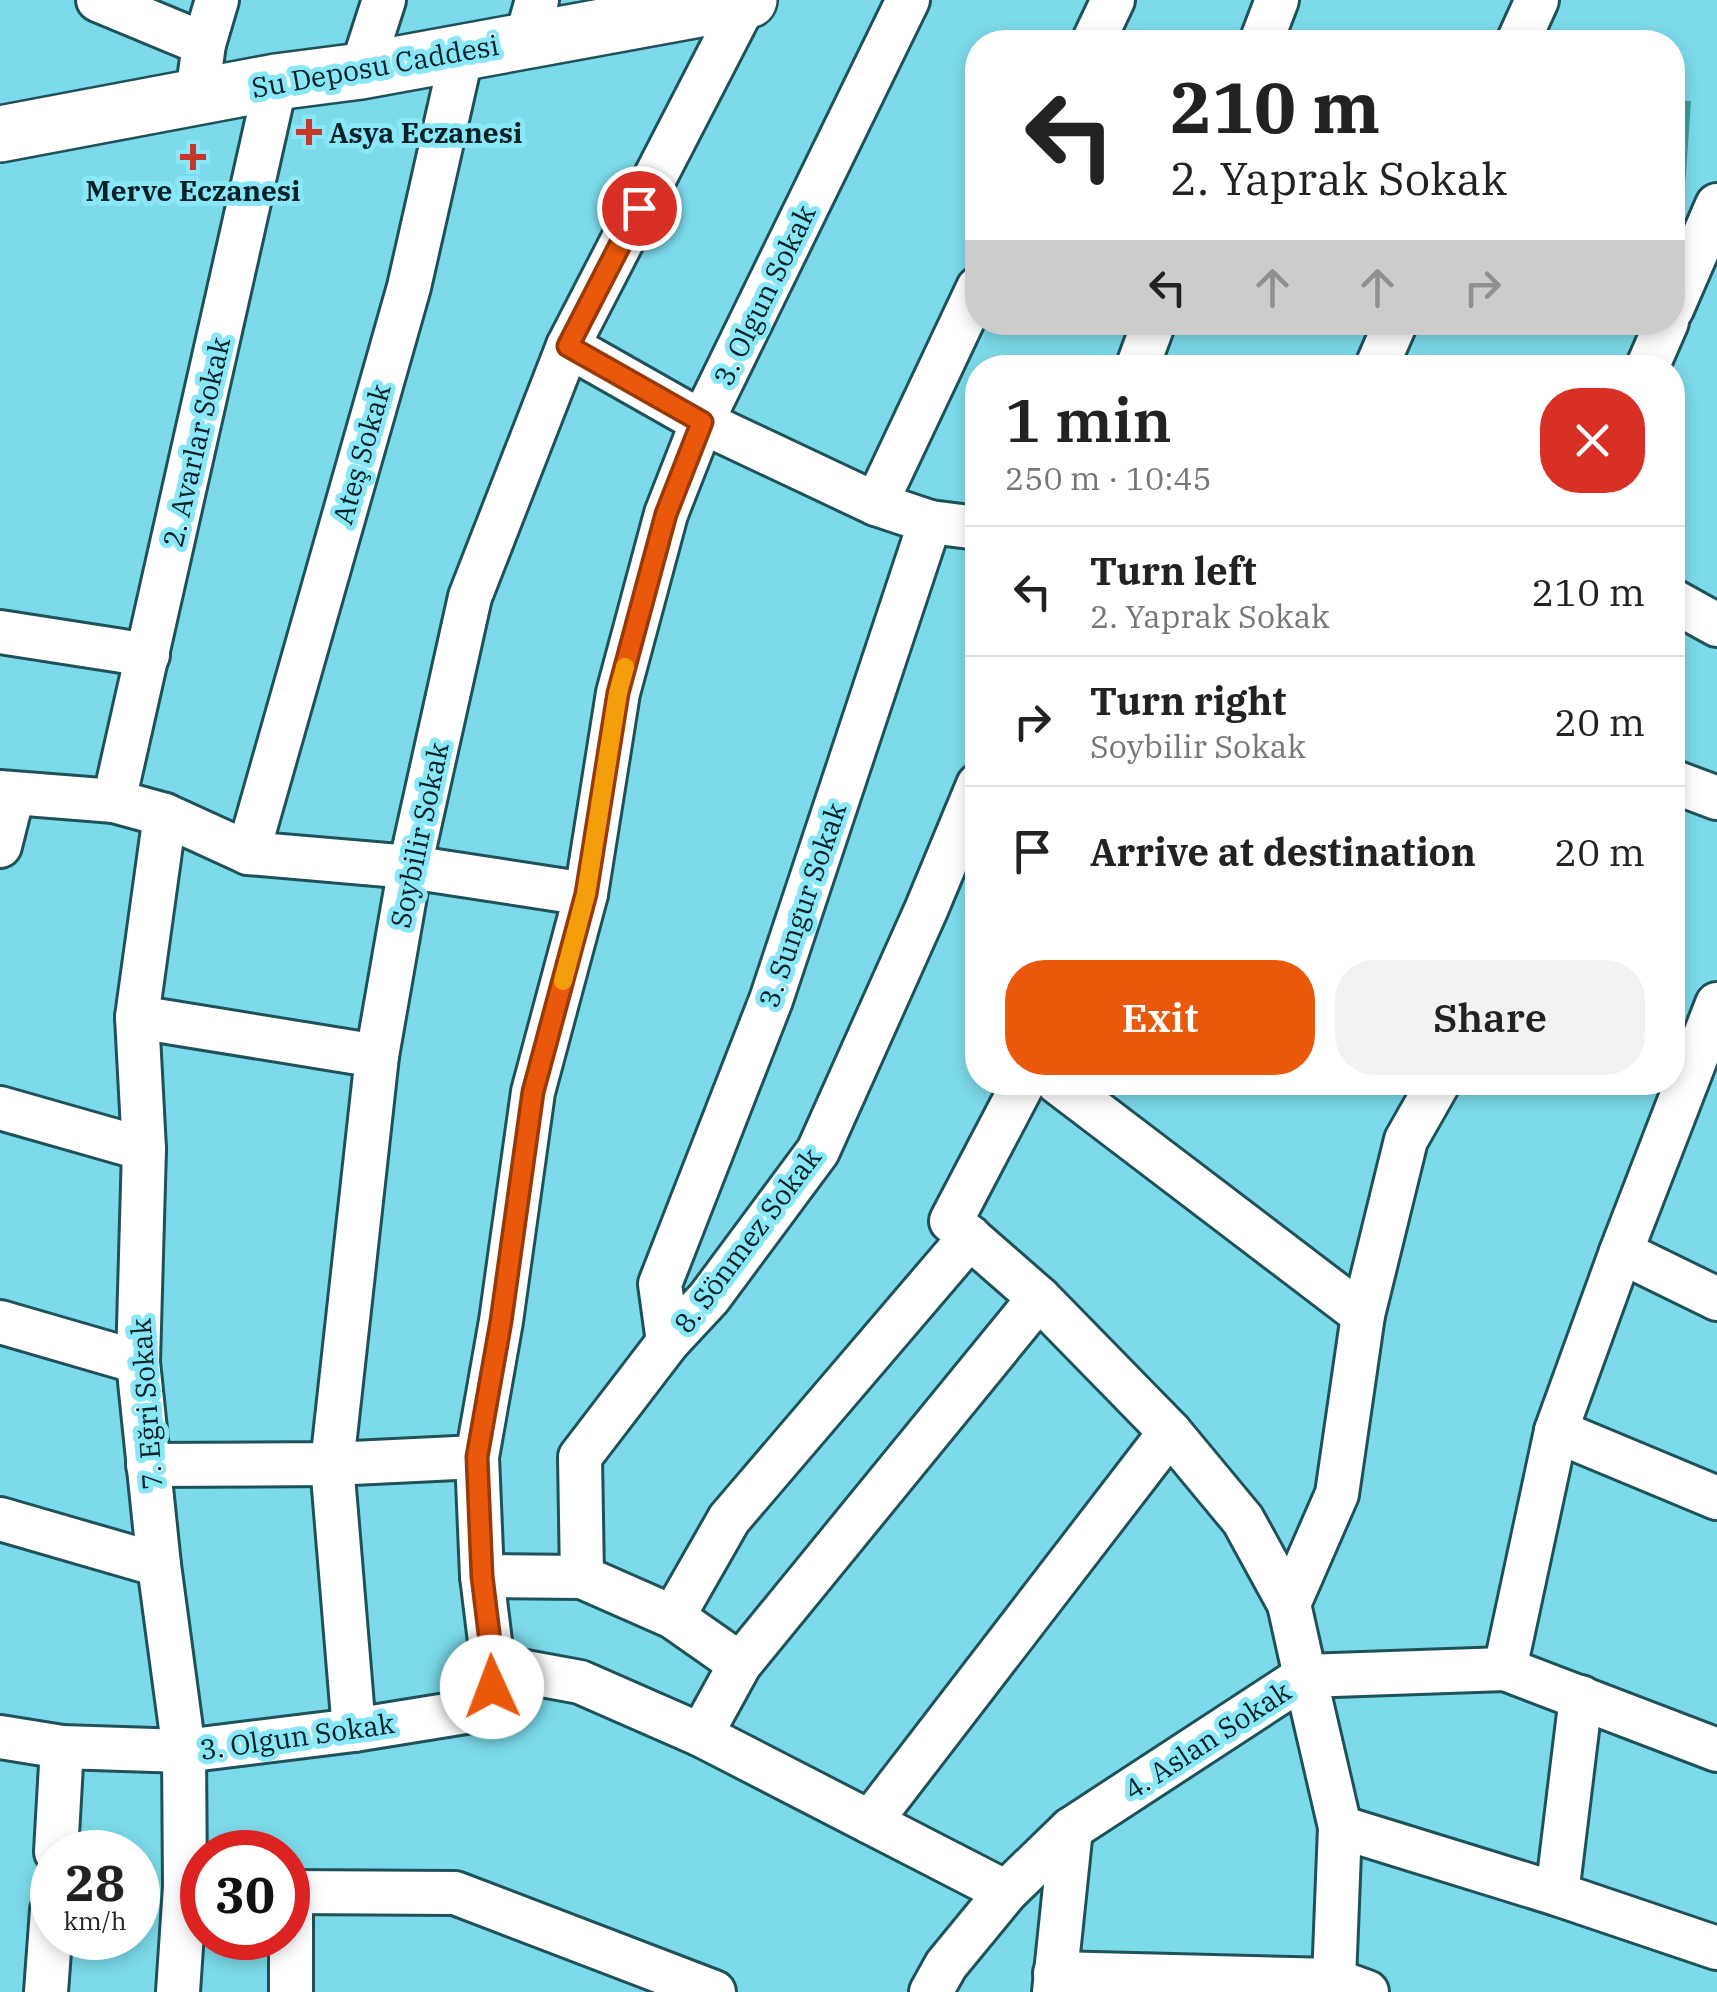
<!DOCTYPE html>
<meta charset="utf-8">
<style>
body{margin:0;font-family:"IBM Plex Serif",serif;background:#f2f2f2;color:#222;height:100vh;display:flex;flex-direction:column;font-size:38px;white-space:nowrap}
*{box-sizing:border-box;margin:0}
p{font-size:32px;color:#767676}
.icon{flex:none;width:55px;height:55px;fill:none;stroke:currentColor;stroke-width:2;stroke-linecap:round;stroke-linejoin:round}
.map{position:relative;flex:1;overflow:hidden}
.sheet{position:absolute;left:965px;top:355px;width:720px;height:740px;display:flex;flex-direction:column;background:#fff;border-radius:40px;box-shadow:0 5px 15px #0003}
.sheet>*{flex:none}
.guide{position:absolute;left:965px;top:30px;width:720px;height:305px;border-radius:40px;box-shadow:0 5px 15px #0003;background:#fff;color:#222;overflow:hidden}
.speed{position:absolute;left:30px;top:1830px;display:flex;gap:20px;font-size:50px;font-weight:700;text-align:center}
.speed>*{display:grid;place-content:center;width:130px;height:130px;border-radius:50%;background:#fff;box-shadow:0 5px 15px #0003;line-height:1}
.speed small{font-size:25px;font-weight:400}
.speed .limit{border:15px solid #d22;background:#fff;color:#111}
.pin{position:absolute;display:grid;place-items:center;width:85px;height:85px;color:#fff;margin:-42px;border:5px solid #fff;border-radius:50%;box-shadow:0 2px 10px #0007}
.me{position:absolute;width:110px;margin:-55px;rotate:358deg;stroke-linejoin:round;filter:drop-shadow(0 0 8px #0008)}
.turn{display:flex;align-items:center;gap:35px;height:210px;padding:0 40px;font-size:45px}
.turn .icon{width:130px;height:130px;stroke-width:2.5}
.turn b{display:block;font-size:70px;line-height:85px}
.lanes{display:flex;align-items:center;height:95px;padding:0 40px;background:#0003;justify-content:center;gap:50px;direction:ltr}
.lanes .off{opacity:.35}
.round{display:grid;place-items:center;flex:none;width:105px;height:105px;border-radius:40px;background:#f2f2f2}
.headline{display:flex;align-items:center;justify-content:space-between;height:170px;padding:0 40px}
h1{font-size:60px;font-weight:600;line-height:75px}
.action{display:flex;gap:20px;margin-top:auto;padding:20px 40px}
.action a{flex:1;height:115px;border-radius:40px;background:#ea580c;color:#fff;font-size:40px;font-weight:600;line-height:115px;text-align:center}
.action a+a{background:#f2f2f2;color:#222}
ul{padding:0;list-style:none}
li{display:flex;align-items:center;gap:30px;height:130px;padding:0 40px;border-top:2px solid #e0e0e0}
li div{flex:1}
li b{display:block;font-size:38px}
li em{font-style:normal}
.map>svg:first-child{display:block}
</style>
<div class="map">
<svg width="1717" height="1992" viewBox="0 0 1717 1992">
<rect width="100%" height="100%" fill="#7cdaea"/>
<!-- building -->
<path fill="#3aa09a" d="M1672,100L1691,101L1680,260H1672Z"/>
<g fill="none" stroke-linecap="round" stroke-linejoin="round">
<defs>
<g id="street">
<path d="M98,0L204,44"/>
<path d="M526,39L537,0"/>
<path d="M1093,42L1113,0"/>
<path d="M1261,42L1277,0"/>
<path d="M1518,42L1537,0"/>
<path d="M361,71L384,0"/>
<path d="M200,73L204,44L217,0"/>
<path d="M1672,309L1717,205"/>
<path d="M568,346L702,422L876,504L930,522L978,528"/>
<path d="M1137,368L1154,322"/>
<path d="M1376,368L1396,322"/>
<path d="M1647,368L1667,322"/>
<path d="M876,504L978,288"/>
<path d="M1672,600L1717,625"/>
<path d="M0,632L148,655"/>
<path d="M1672,781L1717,798"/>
<path d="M0,792L114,801L165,815L248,853L410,867L586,894"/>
<path d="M114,801L276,82"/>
<path d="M165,815L137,1017L144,1149L138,1362L159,1565L184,1751L185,1887L178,1992"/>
<path d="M0,846L13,794"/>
<path d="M248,853L409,287L462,53"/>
<path d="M137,1017L377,1056"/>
<path d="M1024,1082L951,1221L1039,1298L1170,1432L1243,1520L1289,1604"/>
<path d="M1057,1082L1363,1315"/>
<path d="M0,1108L144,1149"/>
<path d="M1621,1252L1717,1299"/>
<path d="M0,1322L138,1362"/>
<path d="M668,1342L660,1284L771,1000L930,522"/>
<path d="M1556,1431L1717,1498"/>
<path d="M148,1465L332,1464L477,1457"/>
<path d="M0,1519L159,1565"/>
<path d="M482,1576L582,1577L673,1617L740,1664"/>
<path d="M582,1577L580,1457L668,1342L709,1298L818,1151L926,910L978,785"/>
<path d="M673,1617L729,1519L970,1237"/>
<path d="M493,1666L580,1682L701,1735L1006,1892"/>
<path d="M1505,1669L1556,1431L1621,1252L1717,1004"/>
<path d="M354,1730L332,1464L377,1056L410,867L470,597L568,346L746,1"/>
<path d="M701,1735L740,1664L1039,1298"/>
<path d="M0,1737L62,1747L184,1751L354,1730L490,1708L493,1666L482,1576L477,1457L501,1321L533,1092L586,894L618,693L666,514L702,422L908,0"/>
<path d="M870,1822L1170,1432"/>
<path d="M1340,1827L1557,1894L1717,1948"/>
<path d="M56,1852L62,1747"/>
<path d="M288,1892L455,1893L714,1992"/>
<path d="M291,1892V1992"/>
<path d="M1557,1894L1581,1697"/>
<path d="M1055,1973L1334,1980L1367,1992"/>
<path d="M46,1992L52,1910"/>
<path d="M931,1992L946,1965L1006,1892L1071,1829L1305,1676L1289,1604L1337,1494L1363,1315L1406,1140L1439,1082"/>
<path d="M1054,1992L1071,1829"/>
<path d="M1331,1992L1334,1980L1340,1827L1305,1676L1505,1669L1717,1750"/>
</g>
<path id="secondary" d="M0,134L276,82L361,71L749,0"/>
</defs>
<!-- street casing -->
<use href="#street" stroke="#1f5159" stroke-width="48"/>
<!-- secondary casing -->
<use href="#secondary" stroke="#1f5159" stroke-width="60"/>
<!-- street -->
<use href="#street" stroke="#fff" stroke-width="42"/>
<!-- secondary -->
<use href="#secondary" stroke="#fff" stroke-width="55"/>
</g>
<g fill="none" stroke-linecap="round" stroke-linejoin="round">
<defs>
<path id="route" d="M492,1687L493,1666L482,1576L477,1457L501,1321L533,1092L586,894L618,693L666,514L702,422L568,346L639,208"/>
</defs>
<!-- route casing -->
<use href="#route" stroke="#983908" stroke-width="25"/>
<!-- route -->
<use href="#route" stroke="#ea580c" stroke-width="18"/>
<!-- slow -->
<path stroke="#f59e0b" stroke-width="18" d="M563,981L586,894L618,693L625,667"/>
</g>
<!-- markers -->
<g fill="#c5382a" stroke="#89e7f7" stroke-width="4">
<path d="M304 117h10v10h10v10h-10v10h-10v-10h-10v-10h10z"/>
<path d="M188 142h10v10h10v10h-10v10h-10v-10h-10v-10h10z"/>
</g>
<g text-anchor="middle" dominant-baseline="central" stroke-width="10" stroke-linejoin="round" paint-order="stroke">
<!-- street labels -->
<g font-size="28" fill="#022025" stroke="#89e7f7">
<text transform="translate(375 66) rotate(-10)">Su Deposu Caddesi</text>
<text transform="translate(764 295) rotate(-64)">3. Olgun Sokak</text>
<text transform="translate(196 442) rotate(-77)">2. Avarlar Sokak</text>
<text transform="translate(361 454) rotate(-74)">Ateş Sokak</text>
<text transform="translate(419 835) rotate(-78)">Soybilir Sokak</text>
<text transform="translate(802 905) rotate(-71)">3. Sungur Sokak</text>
<text transform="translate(747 1240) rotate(-53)">8. Sönmez Sokak</text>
<text transform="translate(146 1404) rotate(-94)">7. Eğri Sokak</text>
<text transform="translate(297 1736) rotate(-8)">3. Olgun Sokak</text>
<text transform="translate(1207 1740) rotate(-33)">4. Aslan Sokak</text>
</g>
<!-- poi labels -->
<g font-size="28" font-weight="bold" fill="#022025" stroke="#89e7f7" text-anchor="start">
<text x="329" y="132">Asya Eczanesi</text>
<text x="193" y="190" text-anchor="middle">Merve Eczanesi</text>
</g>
</g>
</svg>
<div class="speed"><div>28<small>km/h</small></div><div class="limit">30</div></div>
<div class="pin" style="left:639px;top:208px;background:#d93025"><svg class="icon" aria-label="arrive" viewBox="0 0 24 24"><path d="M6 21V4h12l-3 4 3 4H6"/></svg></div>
<svg class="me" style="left:492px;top:1687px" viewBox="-20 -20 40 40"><circle r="19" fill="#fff"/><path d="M0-13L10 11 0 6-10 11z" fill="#ea580c"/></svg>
<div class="guide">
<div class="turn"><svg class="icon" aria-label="left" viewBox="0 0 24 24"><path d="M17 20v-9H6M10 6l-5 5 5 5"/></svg><div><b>210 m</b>2. Yaprak Sokak</div></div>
<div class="lanes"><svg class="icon" aria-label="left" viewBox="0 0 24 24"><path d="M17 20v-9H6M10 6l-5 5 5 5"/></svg><svg class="icon off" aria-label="ahead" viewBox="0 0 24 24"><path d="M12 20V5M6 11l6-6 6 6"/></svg><svg class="icon off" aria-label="ahead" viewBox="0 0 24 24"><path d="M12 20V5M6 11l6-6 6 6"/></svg><svg class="icon off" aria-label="right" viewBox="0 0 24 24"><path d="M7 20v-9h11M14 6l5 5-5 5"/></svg></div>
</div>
<section class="sheet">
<div class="headline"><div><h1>1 min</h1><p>250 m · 10:45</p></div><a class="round" style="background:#d93025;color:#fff"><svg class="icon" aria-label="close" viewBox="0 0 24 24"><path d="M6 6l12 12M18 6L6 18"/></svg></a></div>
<ul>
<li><svg class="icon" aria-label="left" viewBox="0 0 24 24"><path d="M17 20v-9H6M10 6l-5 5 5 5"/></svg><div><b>Turn left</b><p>2. Yaprak Sokak</p></div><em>210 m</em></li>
<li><svg class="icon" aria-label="right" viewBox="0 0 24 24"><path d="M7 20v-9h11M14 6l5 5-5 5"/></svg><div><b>Turn right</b><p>Soybilir Sokak</p></div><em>20 m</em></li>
<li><svg class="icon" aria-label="arrive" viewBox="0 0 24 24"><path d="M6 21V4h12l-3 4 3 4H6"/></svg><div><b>Arrive at destination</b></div><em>20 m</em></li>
</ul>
<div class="action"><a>Exit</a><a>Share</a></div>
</section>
</div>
